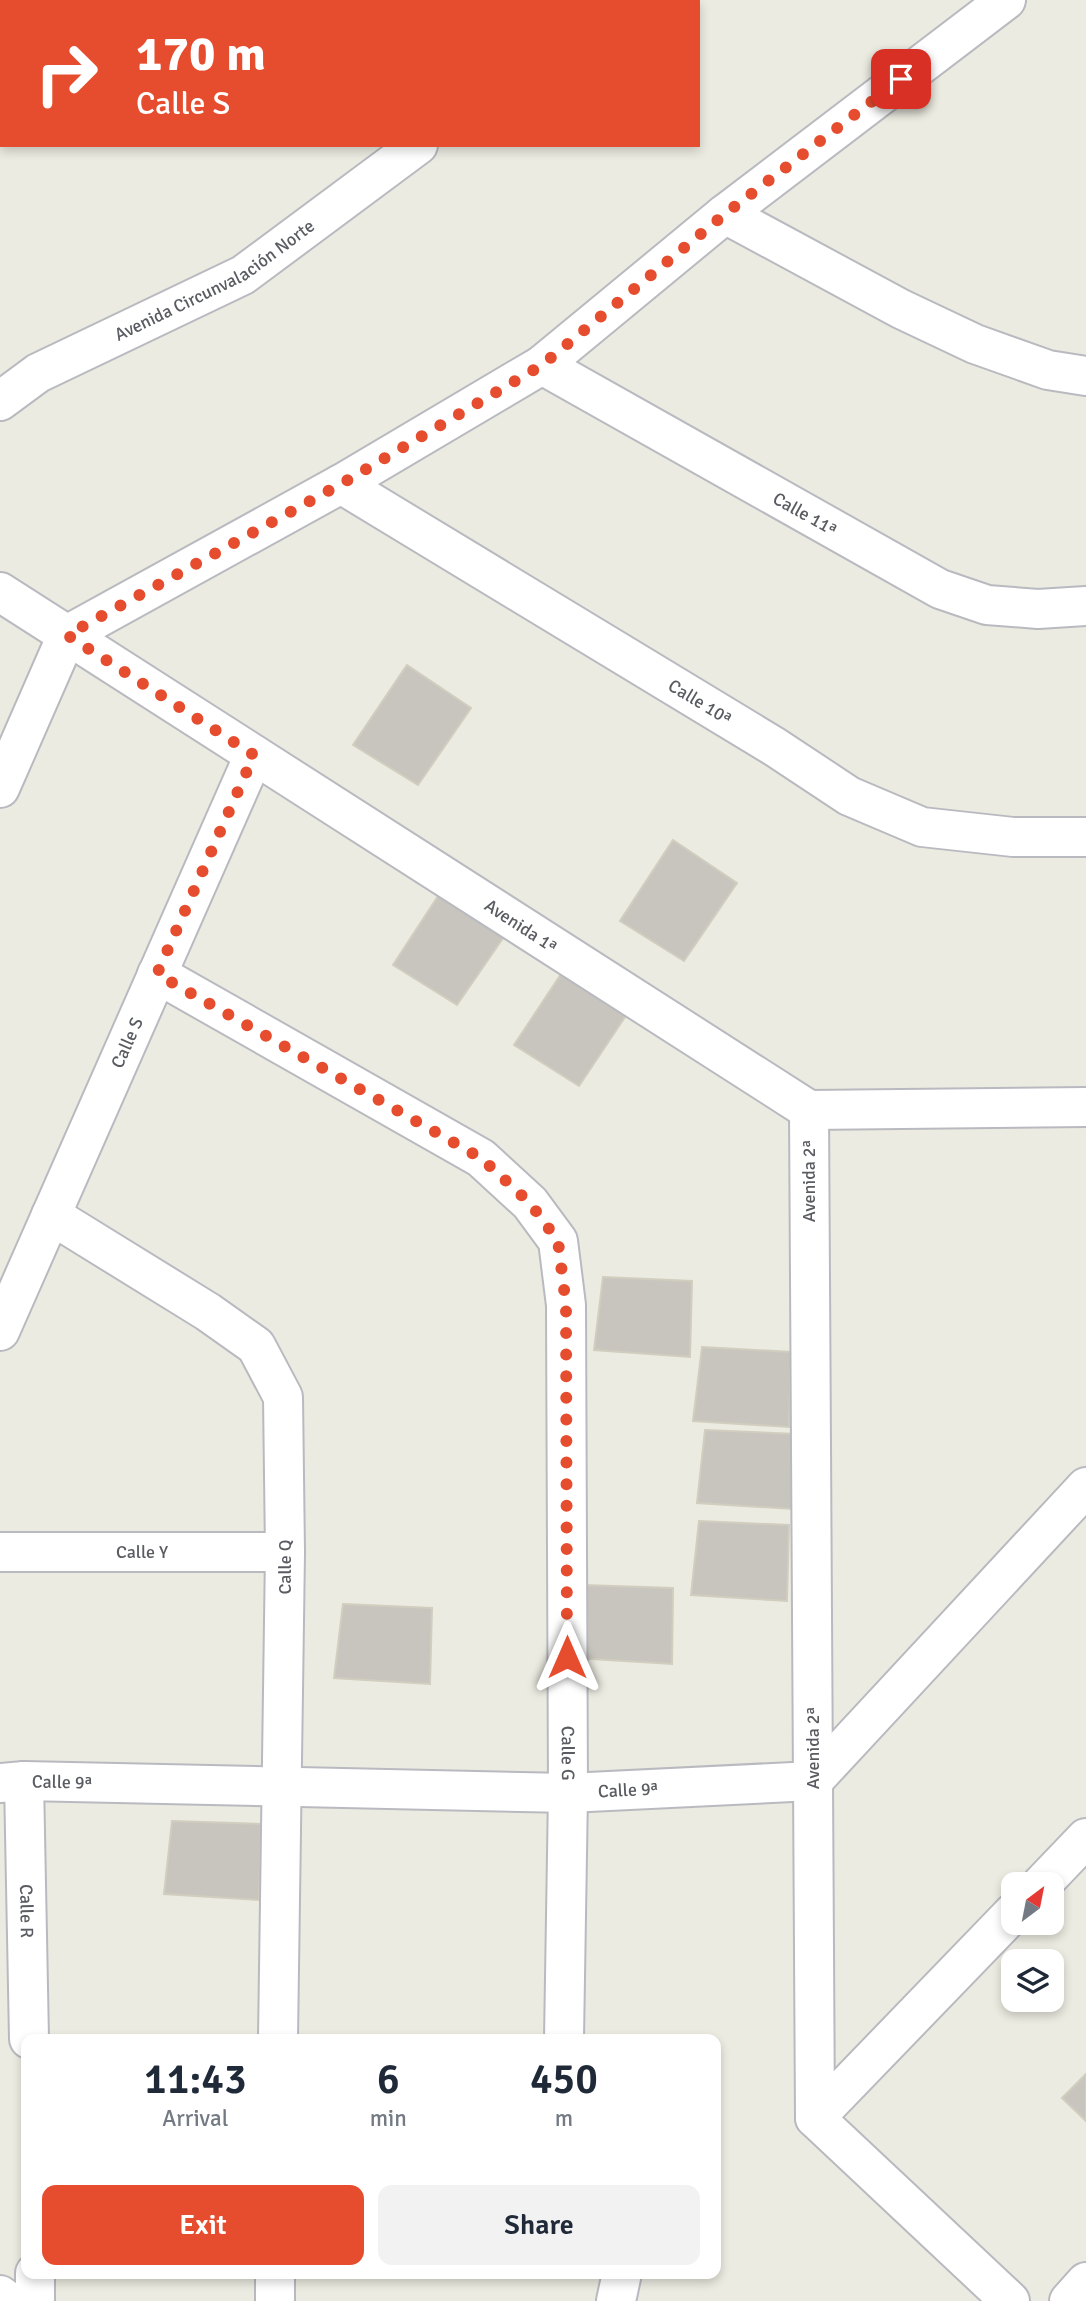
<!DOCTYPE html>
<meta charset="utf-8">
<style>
body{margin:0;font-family:Signika,sans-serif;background:#f2f2f3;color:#1f2937;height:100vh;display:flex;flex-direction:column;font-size:26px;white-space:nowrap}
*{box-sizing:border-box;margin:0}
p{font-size:23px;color:#747a83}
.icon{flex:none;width:38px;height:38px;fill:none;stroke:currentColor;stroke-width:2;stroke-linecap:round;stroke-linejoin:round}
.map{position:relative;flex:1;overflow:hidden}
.drawer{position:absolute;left:21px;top:2034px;width:700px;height:245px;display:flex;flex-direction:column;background:#fff;border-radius:14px;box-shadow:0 4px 10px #0003}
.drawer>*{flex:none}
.top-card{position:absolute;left:0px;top:0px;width:700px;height:147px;box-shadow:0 4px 10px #0003;background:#e64d2e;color:#fff;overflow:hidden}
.needle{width:46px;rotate:32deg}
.fabs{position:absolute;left:1001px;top:1872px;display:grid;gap:14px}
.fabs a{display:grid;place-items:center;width:63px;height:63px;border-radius:14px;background:#fff;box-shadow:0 4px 10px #0003;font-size:35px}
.pin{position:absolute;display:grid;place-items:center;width:60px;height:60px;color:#fff;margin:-30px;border-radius:14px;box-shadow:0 4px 10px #0006}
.me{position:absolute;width:77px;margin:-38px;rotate:0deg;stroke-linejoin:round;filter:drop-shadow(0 0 5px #0008)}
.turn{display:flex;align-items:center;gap:24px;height:147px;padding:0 21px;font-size:32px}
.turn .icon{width:91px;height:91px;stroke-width:2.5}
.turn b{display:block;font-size:49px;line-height:60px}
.eta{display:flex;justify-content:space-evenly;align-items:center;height:119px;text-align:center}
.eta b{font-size:42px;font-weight:600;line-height:49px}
.button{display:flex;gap:14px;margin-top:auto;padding:14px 21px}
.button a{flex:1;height:80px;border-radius:14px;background:#e64d2e;color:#fff;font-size:28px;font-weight:600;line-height:80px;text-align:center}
.button a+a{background:#f2f2f3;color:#1f2937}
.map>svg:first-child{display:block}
</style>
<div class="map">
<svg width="1086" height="2301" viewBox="0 0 1086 2301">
<rect width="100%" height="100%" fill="#ecebe1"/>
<!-- building -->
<g fill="#c8c5be" stroke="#d1cdbf" stroke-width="2">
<path d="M407,665L471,708L418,785L353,745Z"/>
<path d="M673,840L737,883L684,961L620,921Z"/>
<path d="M446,884L510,928L457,1005L393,965Z"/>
<path d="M567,965L631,1008L579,1086L514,1045Z"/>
<path d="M603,1277L692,1281L690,1357L594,1350Z"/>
<path d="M702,1347L791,1352L789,1427L693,1421Z"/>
<path d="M705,1430L795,1434L793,1509L697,1503Z"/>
<path d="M699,1521L789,1525L787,1601L691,1595Z"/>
<path d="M584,1585L673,1588L672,1664L576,1658Z"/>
<path d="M343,1604L432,1608L430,1684L334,1678Z"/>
<path d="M172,1821L261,1824L259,1900L164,1894Z"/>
<path d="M1086,2074V2121L1062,2098Z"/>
</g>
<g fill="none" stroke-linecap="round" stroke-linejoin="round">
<defs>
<g id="minor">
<path d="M146,2L148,0"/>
<path d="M612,2L614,0"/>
<path d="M0,12L2,10"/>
<path d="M0,113L2,112"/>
<path d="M725,214L901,309L975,344L1048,370L1086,376"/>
<path d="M542,365L940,589L987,605L1038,609L1086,606"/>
<path id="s1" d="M0,401L38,373L243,275L418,145"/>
<path d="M341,484L775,747L849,796L922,827L1013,837H1086"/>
<path d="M0,592L809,1110L1086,1107"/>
<path d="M0,788L67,635L341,484L542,365L725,214L1006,0"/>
<path id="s2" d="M157,974L481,1158L530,1203L558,1241L566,1305L568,1793L564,2039"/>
<path d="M809,1110L815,2118L1010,2301"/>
<path d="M51,1215L208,1312L256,1346L283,1397L285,1552L278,2039"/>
<path id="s3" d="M0,1331L254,755"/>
<path id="s4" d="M0,1552H285"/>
<path id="s5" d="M24,1781L29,2039"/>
<path d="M0,1783L24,1781L568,1793L813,1781L1086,1487"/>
<path d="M1041,1885L1086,1838"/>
<path d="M815,2118L1013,1913"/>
<path d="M35,2273V2301"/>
<path d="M0,2295L8,2301"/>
<path d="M275,2301V2273"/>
<path d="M616,2301L622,2273"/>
<path d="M1069,2301L1086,2282"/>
</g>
</defs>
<!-- minor casing -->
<use href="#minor" stroke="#b9bac0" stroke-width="42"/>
<!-- minor -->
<use href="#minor" stroke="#fff" stroke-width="38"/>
</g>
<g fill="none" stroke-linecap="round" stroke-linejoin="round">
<!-- route -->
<path stroke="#e64d2e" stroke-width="12" stroke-dasharray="0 21.6" d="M567,1657L566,1305L558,1241L530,1203L481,1158L157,974L254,755L67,635L341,484L542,365L725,214L901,79"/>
</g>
<g text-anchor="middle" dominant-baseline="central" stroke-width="6" stroke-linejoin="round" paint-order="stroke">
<!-- street labels -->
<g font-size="18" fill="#5a5c62" stroke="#fff">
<text stroke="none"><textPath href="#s1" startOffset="247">Avenida Circunvalación Norte</textPath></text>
<text transform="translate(805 514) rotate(29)">Calle 11ª</text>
<text transform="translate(700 702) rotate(31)">Calle 10ª</text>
<text transform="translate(521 926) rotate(33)">Avenida 1ª</text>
<text stroke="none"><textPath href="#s3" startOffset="315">Calle S</textPath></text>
<text transform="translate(809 1181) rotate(-90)">Avenida 2ª</text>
<text stroke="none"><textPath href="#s4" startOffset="142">Calle Y</textPath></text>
<text transform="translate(285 1567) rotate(-90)">Calle Q</text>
<text transform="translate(813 1748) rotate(-90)">Avenida 2ª</text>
<text stroke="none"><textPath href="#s2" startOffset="999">Calle G</textPath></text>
<text transform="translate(62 1782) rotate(1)">Calle 9ª</text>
<text transform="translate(628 1790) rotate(-3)">Calle 9ª</text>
<text stroke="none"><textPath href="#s5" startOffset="130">Calle R</textPath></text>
</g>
</g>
</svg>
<div class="fabs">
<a><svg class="needle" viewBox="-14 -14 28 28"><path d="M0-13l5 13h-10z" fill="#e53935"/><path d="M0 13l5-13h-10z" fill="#747a83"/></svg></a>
<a><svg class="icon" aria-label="layers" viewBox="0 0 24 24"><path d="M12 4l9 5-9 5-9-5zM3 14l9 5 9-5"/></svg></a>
</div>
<div class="pin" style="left:901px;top:79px;background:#d93025"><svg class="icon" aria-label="arrive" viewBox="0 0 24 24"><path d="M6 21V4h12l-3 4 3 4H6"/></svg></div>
<svg class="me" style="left:567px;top:1657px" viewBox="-20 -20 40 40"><path d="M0-17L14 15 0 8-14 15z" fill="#e64d2e" stroke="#fff" stroke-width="4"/></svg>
<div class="top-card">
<div class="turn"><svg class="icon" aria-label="right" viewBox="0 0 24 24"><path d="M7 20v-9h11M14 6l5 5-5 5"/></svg><div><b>170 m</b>Calle S</div></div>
</div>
<section class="drawer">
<div class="eta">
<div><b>11:43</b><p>Arrival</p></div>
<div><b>6</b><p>min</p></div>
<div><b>450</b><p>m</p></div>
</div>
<div class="button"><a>Exit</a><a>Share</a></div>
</section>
</div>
